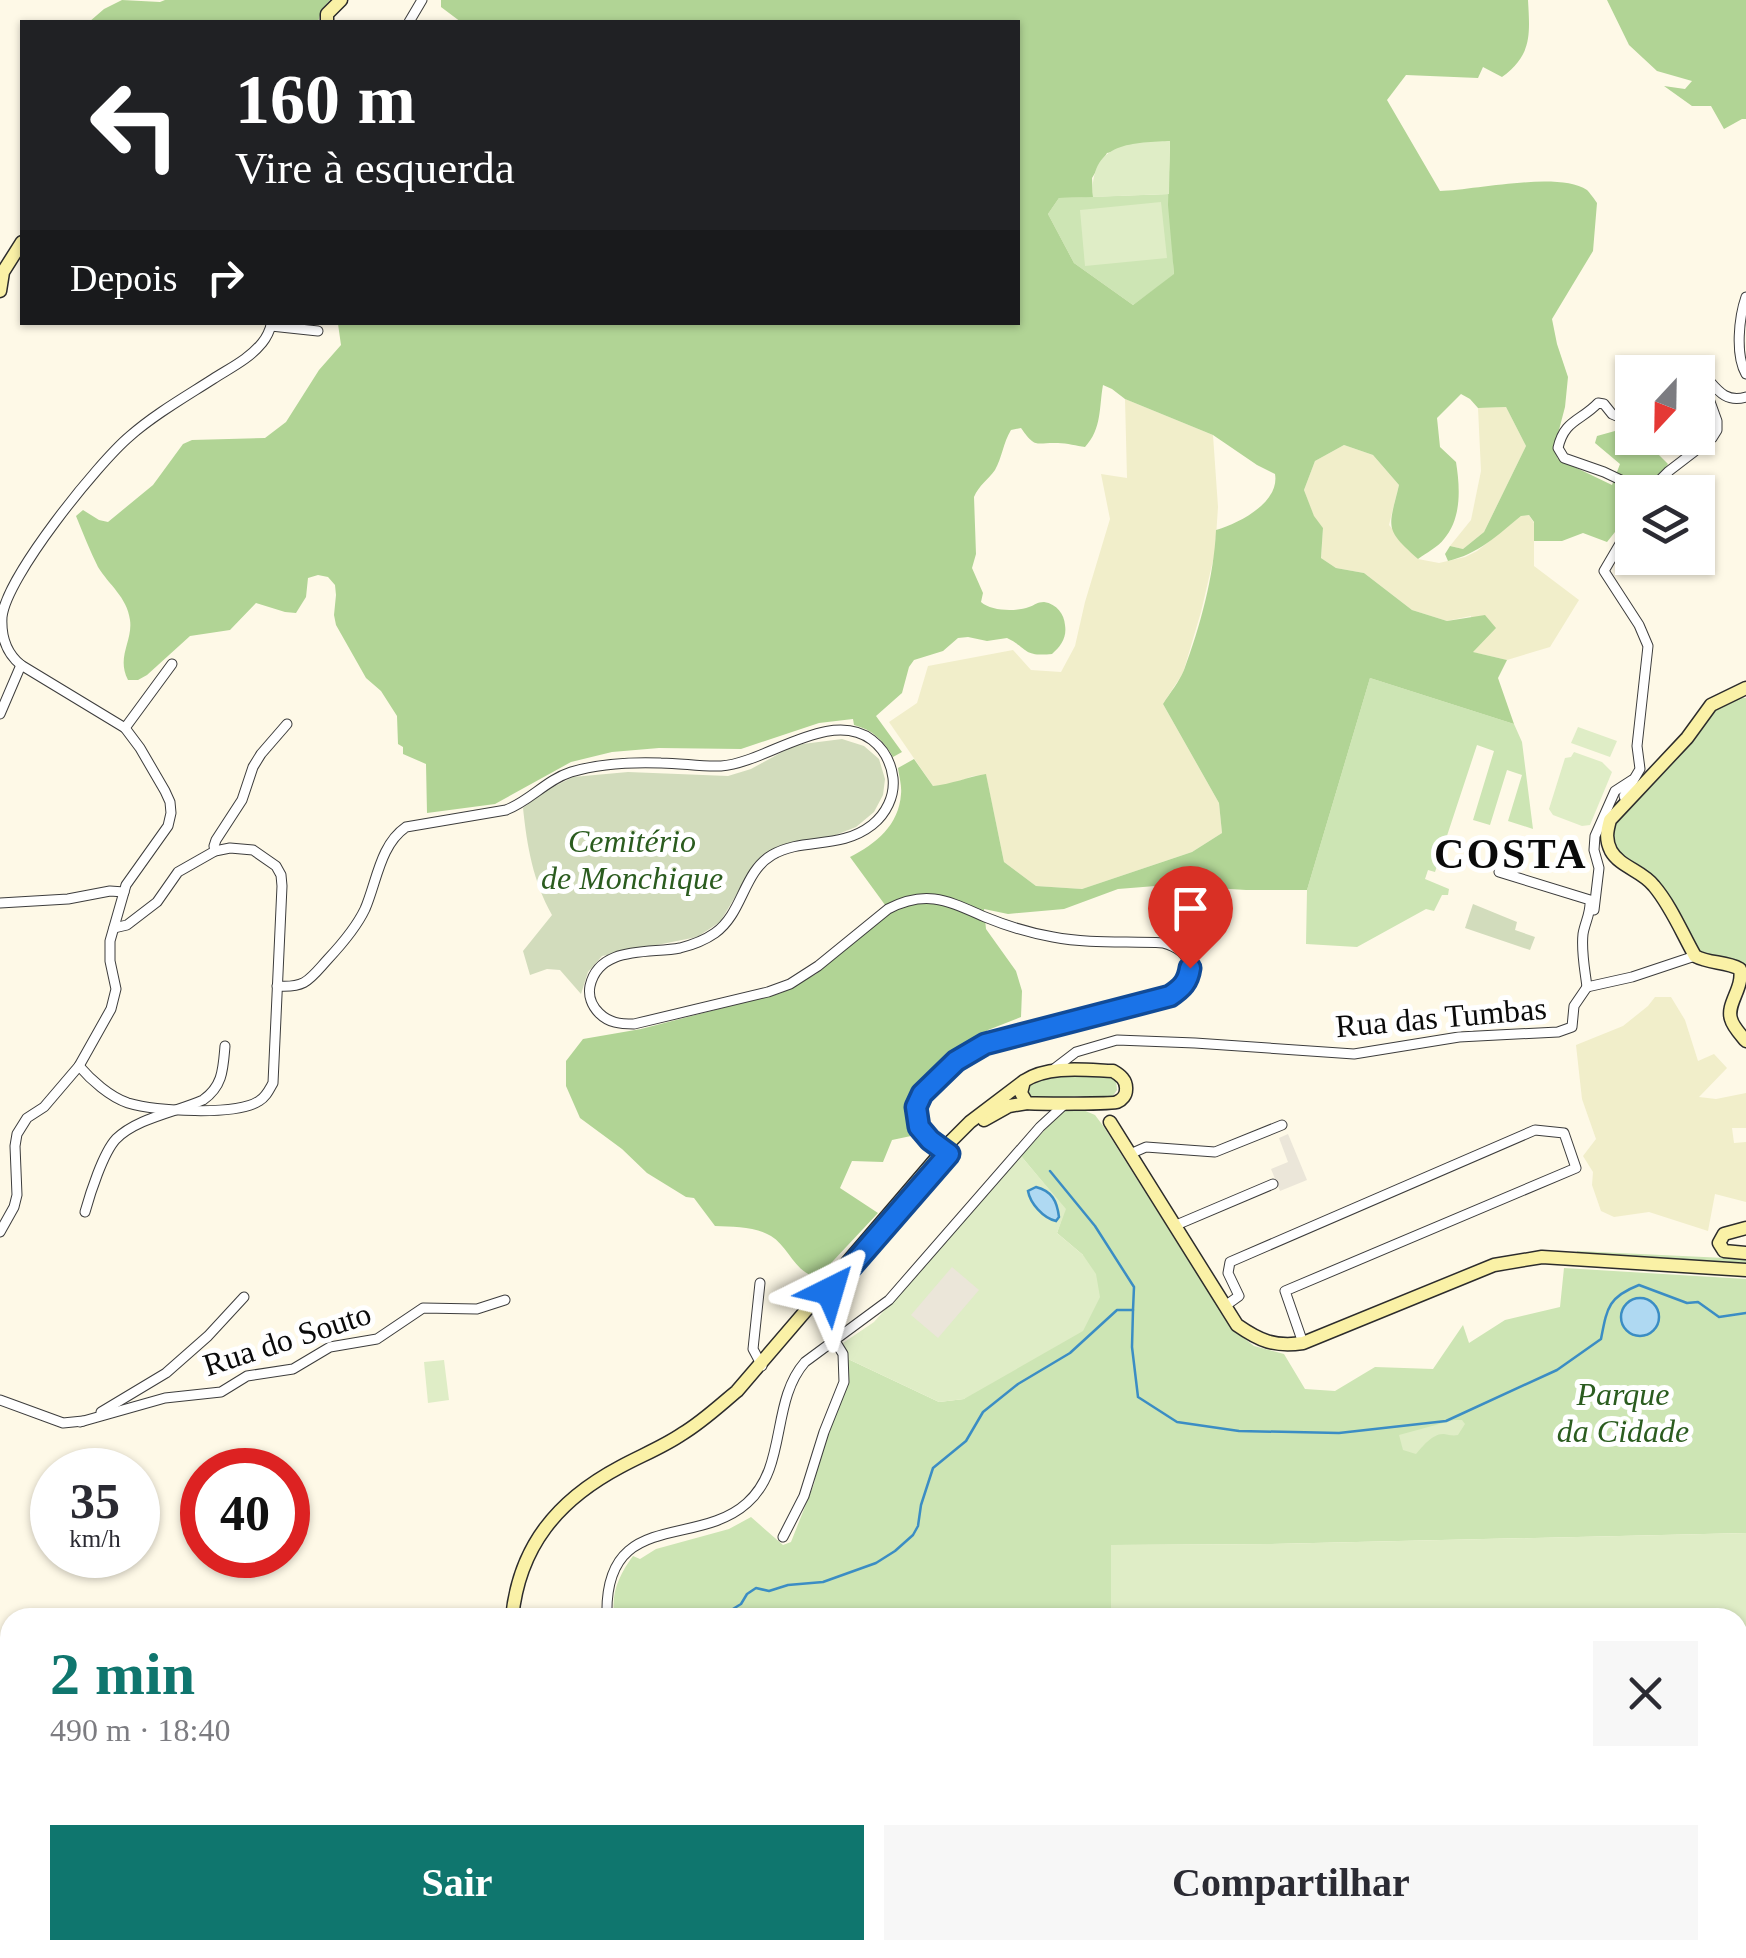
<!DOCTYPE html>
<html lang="pt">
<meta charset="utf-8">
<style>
body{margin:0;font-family:"Times New Roman",serif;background:#f7f7f7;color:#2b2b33;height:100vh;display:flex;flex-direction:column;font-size:38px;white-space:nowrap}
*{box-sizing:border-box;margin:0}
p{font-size:32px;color:#7c7c81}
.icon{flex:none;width:55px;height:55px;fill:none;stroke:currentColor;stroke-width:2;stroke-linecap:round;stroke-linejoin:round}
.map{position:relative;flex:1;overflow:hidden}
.side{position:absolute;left:0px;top:1608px;width:1748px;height:352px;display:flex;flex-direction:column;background:#fff;border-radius:30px 30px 0 0;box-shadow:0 2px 8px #0004}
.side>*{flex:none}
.top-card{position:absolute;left:20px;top:20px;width:1000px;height:305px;border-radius:0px;box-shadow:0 2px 8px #0004;background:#202124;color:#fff;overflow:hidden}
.needle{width:65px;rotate:202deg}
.fabs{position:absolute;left:1615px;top:355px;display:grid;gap:20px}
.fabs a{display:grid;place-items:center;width:100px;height:100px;border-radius:0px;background:#fff;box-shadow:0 2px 8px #0004;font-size:50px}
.speed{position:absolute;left:30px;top:1448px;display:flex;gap:20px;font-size:50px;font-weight:700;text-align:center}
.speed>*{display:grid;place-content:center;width:130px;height:130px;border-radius:50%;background:#fff;box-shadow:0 2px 8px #0004;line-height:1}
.speed small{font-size:25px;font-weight:400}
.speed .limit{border:15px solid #d22;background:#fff;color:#111}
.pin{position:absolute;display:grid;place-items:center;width:85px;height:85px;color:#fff;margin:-102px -42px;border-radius:50% 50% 50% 0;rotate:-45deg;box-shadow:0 0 10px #0007}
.pin .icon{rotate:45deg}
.me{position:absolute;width:110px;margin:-55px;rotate:40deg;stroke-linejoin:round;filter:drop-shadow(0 0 8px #0008)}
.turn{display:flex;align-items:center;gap:35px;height:210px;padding:0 50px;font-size:45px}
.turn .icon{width:130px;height:130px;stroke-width:2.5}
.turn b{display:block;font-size:70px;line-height:85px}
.then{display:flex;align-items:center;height:95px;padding:0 50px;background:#0003;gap:20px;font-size:38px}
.round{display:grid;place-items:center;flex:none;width:105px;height:105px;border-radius:0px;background:#f7f7f7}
.overview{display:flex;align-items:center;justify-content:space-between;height:170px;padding:0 50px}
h1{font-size:60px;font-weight:800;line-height:75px;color:#0f766e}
.action{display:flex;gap:20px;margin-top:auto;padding:20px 50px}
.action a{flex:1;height:115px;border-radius:0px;background:#0f766e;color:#fff;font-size:40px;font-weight:800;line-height:115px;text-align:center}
.action a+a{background:#f7f7f7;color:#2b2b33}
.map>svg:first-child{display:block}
</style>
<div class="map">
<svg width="1746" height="1958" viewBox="0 0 1746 1958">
<rect width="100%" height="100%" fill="#fef9e7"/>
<!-- farmland -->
<g fill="#f1eeca">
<path d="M1125,399L1213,435L1218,507L1215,552L1201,612L1183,673L1163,704L1219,803L1222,833L1192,852L1082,889L1036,886L1004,862L986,775L973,776L952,784L933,786L889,722L917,703L928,666L1013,650L1031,670L1061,672L1075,646L1085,602L1110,519L1101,474L1127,478Z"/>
<path d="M1506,407L1526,446L1484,532L1463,549L1450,546L1471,520L1481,471L1478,408Z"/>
<path d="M1344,445L1373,455L1399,485L1389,525L1418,559L1439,563L1465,557L1477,551L1521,516L1529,515L1534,523V566L1579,600L1550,647L1507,660L1472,652L1471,616L1447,621L1412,610L1364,573L1336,568L1321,558L1323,528L1314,517L1304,490L1315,461Z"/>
<path d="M1655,997H1671L1685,1020L1698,1061L1714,1054L1727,1068L1699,1097L1716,1099L1746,1093V1128H1732L1734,1143L1746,1142V1202L1715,1194L1708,1231L1649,1212L1614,1217L1601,1211L1592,1185L1593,1172L1583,1156L1596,1139L1582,1099L1576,1045L1623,1026L1648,1006Z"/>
</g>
<!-- green -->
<g fill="#cde5b4">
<path d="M1169,194L1174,275L1133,305L1074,263L1048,214L1059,198Z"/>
<path d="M1370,678L1514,724L1522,742L1533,829L1508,821L1522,775L1507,770L1490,825L1473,820L1494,751L1477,745L1435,872L1428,870L1425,879L1449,889L1448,895H1442L1434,911L1426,909L1357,947L1306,944L1307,890Z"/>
<path d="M1736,697L1746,698V976L1699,953L1682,925L1611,843L1612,825L1711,711Z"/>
<path d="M1057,1075L1111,1076L1116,1080L1117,1090L1113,1096L1106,1097L1078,1096L1037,1100L1029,1096L1027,1084Z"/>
<path d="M1076,1107L1095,1115L1104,1127L1231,1328L1254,1346L1284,1354L1305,1389L1335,1391L1375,1367L1433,1369L1463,1325L1469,1343L1505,1320L1560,1307L1564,1268L1746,1279V1533L1271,1544L1112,1545L1111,1617H1098L1081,1610L1078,1618H615C610,1594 619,1575 633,1556L640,1559L656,1549L729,1529L751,1517L783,1545L791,1542L814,1484L820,1452L845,1389L848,1359L939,1402L964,1399L1083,1255L1057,1233L1065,1209L1021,1156L1062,1111Z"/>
<path d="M1577,1251L1746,1259V1265L1576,1255Z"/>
</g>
<!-- forest -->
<g fill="#b1d495" fill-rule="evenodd">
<path d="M122,0L160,2L165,0H330L322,9L318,22H89L104,9Z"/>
<path d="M441,0H1528C1530,35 1532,55 1502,77L1483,67L1478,78L1406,75L1387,100L1440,191C1476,190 1558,171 1587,190C1589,192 1596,201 1597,203L1593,251L1552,319L1557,344L1568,377L1565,407L1554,449L1558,459L1612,485L1620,464L1595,443L1597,436L1622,429L1632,433V438H1642L1668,464L1647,492H1632V507L1618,516L1615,532L1607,542L1583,533L1562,541H1534V522L1529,515L1521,516C1498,535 1478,554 1448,561L1445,554L1450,546L1463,549L1484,532L1526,446L1506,407L1478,408L1470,399L1461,394L1437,418L1440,447L1456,462C1460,487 1462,518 1444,539C1438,547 1426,553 1418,559C1383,528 1389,528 1399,485L1373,455L1344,445L1315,461L1304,490L1314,516L1323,528L1321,558L1336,568L1364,573L1412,610L1447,621L1485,615L1496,628L1473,652L1507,660L1498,678L1514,724L1370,678L1307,890H1246L1168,885L1118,889L1064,909L1008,914L984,909L986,929L1016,971L1022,991L1021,1017L988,1030L954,1052L914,1091L908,1115L911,1136L892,1140L883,1162L852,1161L840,1188L878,1213L818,1277C796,1275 789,1247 771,1236C754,1226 734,1227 715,1226L694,1198L686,1197L647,1173L622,1149L580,1118L566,1086V1061L583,1039L641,1029L781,993L816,974L888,909L850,857C876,844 899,825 901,794C902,786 899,776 898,768L914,759L933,786C952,784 968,777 986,774L1004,862L1036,886L1082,889L1192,852L1222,833L1219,803L1163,704C1170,693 1179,682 1184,670C1200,627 1214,576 1216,530C1240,523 1280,502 1275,474L1257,465L1213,435L1125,399L1112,389L1103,385C1099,407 1102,429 1085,447C1077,446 1067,443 1058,443C1037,442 1036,450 1021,428L1011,430C1003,443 1002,458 995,470C988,480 979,485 974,497L976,554L972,568L983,593L981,602C991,611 1015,612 1029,607C1035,605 1037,602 1044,602C1057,604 1064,614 1065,625C1067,638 1061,646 1052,654C1023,657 1028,648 1007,638L987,641L968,637L958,638L943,651L914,660L909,667L902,693L876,716L902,752L893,757C884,741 873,730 854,725L853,719L819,723L741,749L659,748L612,752L571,762L495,804L427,813L426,764L403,754V747L398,744L397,716L381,691L366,678L336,625L334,615L336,595L335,585L328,577L318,575L308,578L306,597L296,613L285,612L256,603L230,630L190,636L147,675L138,680H128C116,657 133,641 130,620C127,597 109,585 98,567C90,551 83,533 76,516L83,510L99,520L108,522L153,485L183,444L192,440L265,438L286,422L319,370L341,345L338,324L324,323L1018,322V22H461L441,7ZM1170,141L1168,205L1174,274L1133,305L1074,263L1048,214L1059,198L1093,197L1092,178L1107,153Z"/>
<path d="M1607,0H1746V119H1742L1724,129L1711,106H1692L1664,86L1685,89L1692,81L1657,71L1629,45Z"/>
<path d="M100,1950H169L168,1958H100Z"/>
</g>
<!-- cemetery -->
<g fill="#d2dcbc">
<path d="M842,739L864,746L879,759L885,779L883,795L874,812L856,827L828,838L778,846L756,862L720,922L697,937L602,956L588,972L581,994L560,970L547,969L530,975L523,951L552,915C533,881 527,846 523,808L547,790L573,777L628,772L728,776L751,769L795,745Z"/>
<path d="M1473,904L1517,922L1515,930L1535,937L1530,950L1465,928Z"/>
</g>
<!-- pitch -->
<g fill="#dfedc6">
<path d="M1170,141L1169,194L1093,197C1090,143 1128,143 1170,141Z"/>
<path d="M1161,202L1167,258L1085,266L1080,210Z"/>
<path d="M1578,727L1617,741L1610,757L1571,743Z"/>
<path d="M1574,752L1602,762L1612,772L1590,825L1582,826L1553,815L1549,809L1565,758L1571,757Z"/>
<path d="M1021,1156L1066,1209L1057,1233L1083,1255L1096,1274L1100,1297L1083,1331L964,1399L939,1402L848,1359L843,1343L874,1322Z"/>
<path d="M444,1360L449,1400L428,1403L424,1362Z"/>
<path d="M1454,1420H1462L1465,1424L1458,1435C1453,1436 1449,1435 1444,1434C1433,1433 1422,1447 1416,1454L1403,1450L1399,1435Z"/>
<path d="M1746,1533V1697H1738V1618L1111,1617V1545L1271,1544Z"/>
</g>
<!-- plaza -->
<g fill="#ebe6d9">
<path d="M1288,1134L1307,1180L1280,1191L1271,1169L1288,1162L1279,1138Z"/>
<path d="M952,1267L979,1290L938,1338L911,1315Z"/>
</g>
<!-- water -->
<g fill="#afd9f2" stroke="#3b8dc4" stroke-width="2.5">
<path d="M1036,1187C1052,1191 1057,1201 1059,1217L1056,1221C1043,1218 1030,1203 1028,1191Z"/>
<circle cx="1640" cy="1317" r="19"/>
</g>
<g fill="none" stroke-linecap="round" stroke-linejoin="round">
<!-- stream -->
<g stroke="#3b8dc4" stroke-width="2.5">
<path d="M1050,1171L1095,1226L1134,1287L1133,1310"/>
<path d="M673,1618L728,1612L741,1604L747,1594L756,1588L769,1591L788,1585L823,1582L876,1563L895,1551L913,1535L918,1526L921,1505L933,1468L966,1441L983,1412L1018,1384L1070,1353L1117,1310H1133L1132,1347L1138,1397L1177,1422L1239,1431L1339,1433L1446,1421L1557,1370L1601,1339C1607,1308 1608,1297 1639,1285L1687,1303L1698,1302L1719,1317L1746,1313"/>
</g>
<defs>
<g id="street">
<path d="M409,22L422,0"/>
<path d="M1746,297C1739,317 1735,355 1746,374"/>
<path d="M271,326L318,331"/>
<path d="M1674,372L1680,364C1711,363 1712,407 1746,397"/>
<path d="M1632,413L1619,417L1612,414L1604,404L1598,403C1581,421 1564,420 1558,448L1564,458L1604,472L1646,492"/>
<path d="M1648,492L1669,471L1712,438L1717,430V421L1699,371"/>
<path d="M0,714L21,665"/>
<path d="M125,728L172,664"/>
<path d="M1626,801L1624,796L1640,769L1637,746L1648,646L1639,625L1604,571L1621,542L1624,518L1632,509"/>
<path d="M1507,845L1499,872L1590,900C1591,913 1585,922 1583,934C1581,952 1585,970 1587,987"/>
<path d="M215,851L214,846L216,840L242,800L253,767L261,754L287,724"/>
<path d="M0,903L68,899L110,891L124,892"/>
<path d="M1594,910L1599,868L1594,850L1595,836L1615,791L1632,780"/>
<path d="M277,986C306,988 309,980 328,959C342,944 356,928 365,909C377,881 380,845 406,827L506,810C530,801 546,780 571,772C598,764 633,762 661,763C681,763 701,767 721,766C766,763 830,708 872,740C885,750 891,762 893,778C895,796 886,814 872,825C840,850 803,837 772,855C743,872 743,913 715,933C705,940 692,945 680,948C650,954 599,945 590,986C588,996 592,1006 599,1013C609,1023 620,1024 634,1024L768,992L790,984L818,966L888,909C927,889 948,901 985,917C1007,926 1030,933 1053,937C1090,944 1126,941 1163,943C1195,952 1198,978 1170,996L985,1044L956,1061L921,1094L916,1107L919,1127L949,1154"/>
<path d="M1587,987L1632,977L1695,956"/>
<path d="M79,1066C91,1080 110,1097 128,1103C155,1111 236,1116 259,1101C266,1097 269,1090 273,1083L282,886L281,875L276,866L253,850L230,848L215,851L178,872L157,902L127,925L114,928"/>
<path d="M1055,1068L1076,1052L1117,1040L1195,1043L1354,1054L1459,1037L1558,1032L1572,1027L1574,1006L1587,987"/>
<path d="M1130,1154L1146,1147L1215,1152L1282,1125"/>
<path d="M85,1212C90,1194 103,1153 116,1139C137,1118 176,1112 203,1100C223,1086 223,1069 225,1046"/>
<path d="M1174,1226L1273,1184"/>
<path d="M0,1232L14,1207L17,1195L15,1146L17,1134L27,1118L44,1107L79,1066L111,1009L116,989L110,961V941L126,885L168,826L171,813L170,802L165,791L140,748L125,728L21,665C6,653 1,635 2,617C6,577 98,463 130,436C155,414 185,397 213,379C230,368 249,359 262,343C267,337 270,330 272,322"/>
<path d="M760,1283L753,1349L762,1366"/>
<path d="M1225,1306L1239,1296L1228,1273L1230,1262L1535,1130L1564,1133L1576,1168L1285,1291L1303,1343"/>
<path d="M0,1400L63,1423L83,1421"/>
<path d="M101,1412L166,1373L208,1336L244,1297"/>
<path d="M80,1422L165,1398L221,1392L247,1376L293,1369L330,1347L377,1339L423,1308L477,1309L505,1300"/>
<path d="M783,1537L804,1496L824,1432L844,1382L843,1354L835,1341"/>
<path d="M607,1618C603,1508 696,1549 747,1503C788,1467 770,1402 805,1362L889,1300L1040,1127L1066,1103"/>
<path d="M1738,1705H1746"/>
<path d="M1738,1796L1746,1798"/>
<path d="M0,1807L10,1809"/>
<path d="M1738,1872L1746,1873"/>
<path d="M1738,1911L1746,1917"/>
<path d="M10,1916V1938"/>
<path d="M10,1950L11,1958"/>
<path d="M435,1950L446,1958"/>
<path d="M785,1950L796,1958"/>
<path d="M835,1950L840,1953L862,1958"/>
<path d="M986,1950L993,1958"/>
<path d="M1047,1950L1054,1958"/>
<path d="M1727,1950L1736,1958"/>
<path d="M309,1958L346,1957"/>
<path d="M492,1958L497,1950"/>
<path d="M900,1958L908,1950"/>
<path d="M1425,1958L1431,1950"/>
</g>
<g id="secondary">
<path d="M327,22V14L341,0"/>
<path d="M0,291L3,272L22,242"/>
<path d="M1746,688L1711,705L1687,738L1610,820C1607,831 1605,839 1611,851C1620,867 1643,871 1654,886C1671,906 1682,933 1695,956C1710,964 1725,961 1740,969C1744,988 1726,1004 1731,1019C1733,1027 1741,1035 1746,1041"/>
<path d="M984,1120L1009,1106L1027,1103"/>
<path d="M1110,1122L1237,1325C1260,1341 1274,1347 1303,1343L1494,1265L1542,1257L1746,1270"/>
<path d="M1746,1228L1724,1234L1719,1243L1724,1251L1746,1253"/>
<path d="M512,1618C519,1546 558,1500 620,1467C640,1456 663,1447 682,1434C702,1422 719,1406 737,1391L952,1140L970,1122L1024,1081C1049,1065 1085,1070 1113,1071C1120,1075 1127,1080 1126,1090C1126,1095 1122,1100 1117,1102C1113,1104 1038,1104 1027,1103L1021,1093L1024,1081"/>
<path d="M1176,1950L1187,1958"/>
<path d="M216,1958L217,1950"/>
</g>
<g id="primary">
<path d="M0,1654L10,1663"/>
<path d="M1738,1808L1746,1809"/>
<path d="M408,1950L417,1958"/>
<path d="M1445,1958L1451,1950"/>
</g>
</defs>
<!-- street casing -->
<use href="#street" stroke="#3d3d3d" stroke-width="11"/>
<!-- secondary casing -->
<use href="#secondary" stroke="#2c2c2c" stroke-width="15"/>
<!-- primary casing -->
<use href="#primary" stroke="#1b1b1b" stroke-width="16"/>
<!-- street -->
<use href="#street" stroke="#fff" stroke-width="9"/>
<!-- secondary -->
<use href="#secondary" stroke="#faf1a6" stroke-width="12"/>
<!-- primary -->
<use href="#primary" stroke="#f1cf65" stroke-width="14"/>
</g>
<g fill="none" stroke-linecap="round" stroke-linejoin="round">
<defs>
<path id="route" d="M830,1291L949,1154L930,1140L919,1127L916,1107L922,1094L956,1061L985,1044L1170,996C1182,988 1188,982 1190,968"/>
</defs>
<!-- route casing -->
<use href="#route" stroke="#114b97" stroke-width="25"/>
<!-- route -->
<use href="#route" stroke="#1a73e8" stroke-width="18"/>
</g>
<g text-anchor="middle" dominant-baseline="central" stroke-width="10" stroke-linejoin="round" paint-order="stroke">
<!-- park labels -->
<g font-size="32" font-style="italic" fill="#2b5c1f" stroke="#fff">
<text x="632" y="841">Cemitério<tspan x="632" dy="37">de Monchique</tspan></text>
<text x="1623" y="1394">Parque<tspan x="1623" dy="37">da Cidade</tspan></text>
</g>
<!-- street labels -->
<g font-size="32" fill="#0a0a0a" stroke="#fff">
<text transform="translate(1441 1017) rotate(-5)">Rua das Tumbas</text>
<text transform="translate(287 1339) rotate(-18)">Rua do Souto</text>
</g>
<!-- district labels -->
<g font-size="42" font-weight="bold" letter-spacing="2.5" fill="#0a0a0a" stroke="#fff">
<text x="1511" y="854">COSTA</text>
</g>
</g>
</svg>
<div class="fabs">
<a><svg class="needle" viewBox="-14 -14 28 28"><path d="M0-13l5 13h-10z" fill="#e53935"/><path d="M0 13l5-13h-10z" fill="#7c7c81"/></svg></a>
<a><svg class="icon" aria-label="layers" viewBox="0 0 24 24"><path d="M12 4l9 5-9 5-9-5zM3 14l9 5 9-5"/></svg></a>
</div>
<div class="speed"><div>35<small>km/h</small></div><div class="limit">40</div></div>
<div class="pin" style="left:1190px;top:968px;background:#d93025"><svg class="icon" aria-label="arrive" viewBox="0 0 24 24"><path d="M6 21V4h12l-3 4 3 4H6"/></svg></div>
<svg class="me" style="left:830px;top:1291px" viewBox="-20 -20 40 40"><path d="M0-17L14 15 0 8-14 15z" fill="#1a73e8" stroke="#fff" stroke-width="4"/></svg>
<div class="top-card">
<div class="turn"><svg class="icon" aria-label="left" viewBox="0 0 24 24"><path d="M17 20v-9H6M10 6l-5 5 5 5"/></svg><div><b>160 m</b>Vire à esquerda</div></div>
<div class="then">Depois<svg class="icon" aria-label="right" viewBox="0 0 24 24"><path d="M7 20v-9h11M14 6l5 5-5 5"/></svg></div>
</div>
<section class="side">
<div class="overview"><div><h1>2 min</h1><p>490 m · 18:40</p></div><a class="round"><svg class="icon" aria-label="close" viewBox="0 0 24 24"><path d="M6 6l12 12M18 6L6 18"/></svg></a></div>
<div class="action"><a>Sair</a><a>Compartilhar</a></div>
</section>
</div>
